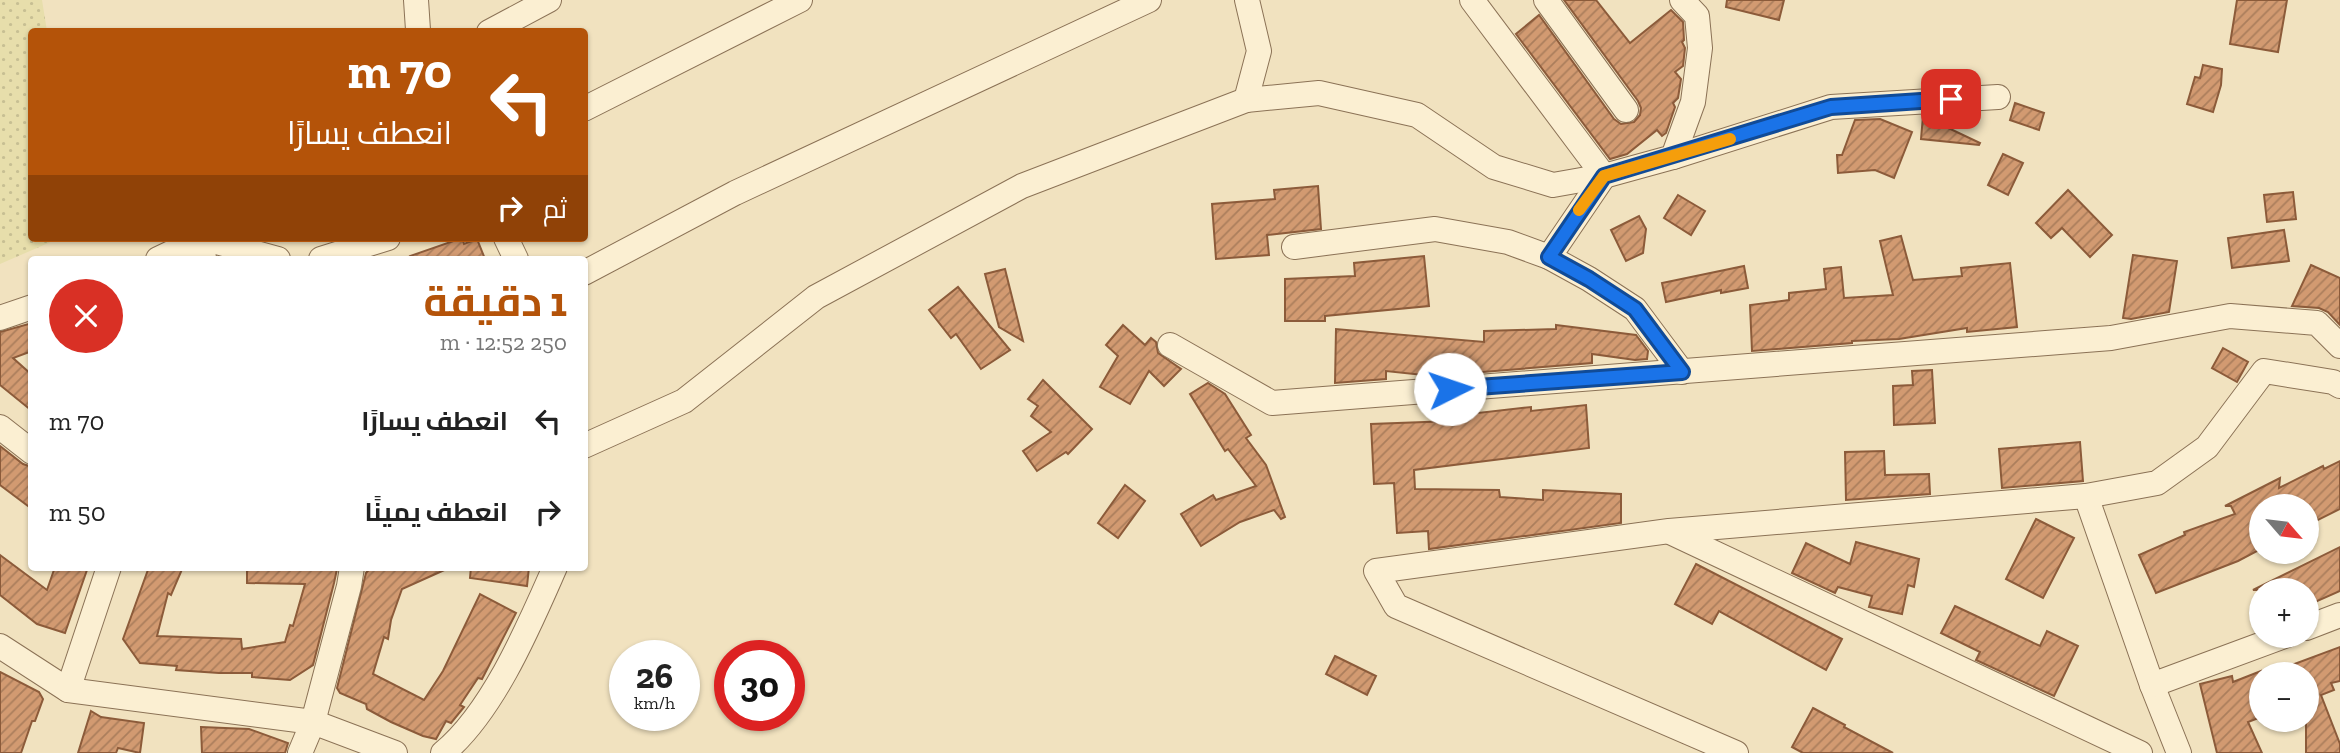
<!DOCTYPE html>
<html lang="ar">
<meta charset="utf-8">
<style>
body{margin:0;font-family:"Zilla Slab",Cairo,serif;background:#f2f2f2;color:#222;direction:rtl;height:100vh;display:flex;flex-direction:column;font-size:26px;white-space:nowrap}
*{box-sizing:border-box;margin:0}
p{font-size:23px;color:#767676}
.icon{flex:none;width:38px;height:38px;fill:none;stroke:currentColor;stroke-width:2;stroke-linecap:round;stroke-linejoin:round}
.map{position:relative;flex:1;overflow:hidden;direction:ltr}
.drawer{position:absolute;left:28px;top:256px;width:560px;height:315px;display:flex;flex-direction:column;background:#fff;border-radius:7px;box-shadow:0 2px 5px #0004;direction:rtl}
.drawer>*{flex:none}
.hud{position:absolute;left:28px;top:28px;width:560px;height:214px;border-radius:7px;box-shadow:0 2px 5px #0004;direction:rtl;background:#b45309;color:#fff;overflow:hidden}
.needle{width:46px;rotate:118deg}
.tools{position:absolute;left:2249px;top:494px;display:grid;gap:14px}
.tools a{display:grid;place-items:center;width:70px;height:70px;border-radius:50%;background:#fff;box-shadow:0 2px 5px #0004;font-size:35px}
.speed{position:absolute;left:609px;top:640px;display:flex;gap:14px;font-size:35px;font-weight:700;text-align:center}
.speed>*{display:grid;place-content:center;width:91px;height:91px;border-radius:50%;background:#fff;box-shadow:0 2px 5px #0004;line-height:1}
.speed small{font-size:18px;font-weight:400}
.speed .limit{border:10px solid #d22;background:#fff;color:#111}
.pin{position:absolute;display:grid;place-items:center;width:60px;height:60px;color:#fff;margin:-30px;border-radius:14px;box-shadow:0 4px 10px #0006}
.me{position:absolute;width:77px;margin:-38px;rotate:86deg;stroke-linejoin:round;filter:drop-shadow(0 0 5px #0008)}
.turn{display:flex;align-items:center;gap:24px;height:147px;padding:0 21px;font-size:32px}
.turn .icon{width:91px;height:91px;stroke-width:2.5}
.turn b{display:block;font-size:49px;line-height:60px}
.then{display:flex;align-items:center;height:66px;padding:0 21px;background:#0003;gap:14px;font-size:26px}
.round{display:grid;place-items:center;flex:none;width:74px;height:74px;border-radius:37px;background:#f2f2f2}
.overview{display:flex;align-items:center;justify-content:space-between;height:119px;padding:0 21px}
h1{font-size:42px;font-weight:700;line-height:52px;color:#b45309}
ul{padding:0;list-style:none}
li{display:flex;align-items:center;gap:21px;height:91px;padding:0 21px}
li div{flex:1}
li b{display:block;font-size:26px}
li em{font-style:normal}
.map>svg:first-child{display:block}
</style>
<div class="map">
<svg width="2340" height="753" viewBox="0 0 2340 753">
<defs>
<pattern id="farmland-dots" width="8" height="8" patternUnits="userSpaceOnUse" patternTransform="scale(1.75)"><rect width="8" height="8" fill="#e7deab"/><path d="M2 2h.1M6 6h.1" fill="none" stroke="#c7bf93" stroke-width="1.8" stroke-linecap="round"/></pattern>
<pattern id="building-hatch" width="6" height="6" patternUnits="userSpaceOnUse" patternTransform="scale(1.75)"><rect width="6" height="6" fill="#d29a71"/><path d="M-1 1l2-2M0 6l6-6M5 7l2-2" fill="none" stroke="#ab7e5c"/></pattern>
</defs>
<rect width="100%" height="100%" fill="#f1e2bf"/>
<!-- farmland -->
<path fill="url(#farmland-dots)" d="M0,0H42L47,31L32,32V238H60L0,264Z"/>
<!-- building -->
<g fill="url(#building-hatch)" stroke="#8c5b3a" stroke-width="2">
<path d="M1564,0H1596L1630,43L1671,10L1683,22L1684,40L1682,42L1685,48L1683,66L1675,72L1681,79L1678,98L1673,103L1675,107L1666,133L1662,136L1657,130L1627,154L1610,159L1516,34L1539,15L1614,119L1621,124L1634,122L1640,115L1641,108L1638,101Z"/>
<path d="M1727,0H1784L1779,20L1726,7Z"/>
<path d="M2237,0H2287L2278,52L2230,44Z"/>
<path d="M2203,65L2222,69L2221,85L2213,112L2187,104L2195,77L2200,78Z"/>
<path d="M2015,103L2044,113L2039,130L2010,120Z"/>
<path d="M1923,116L1980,143L1979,145L1921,139Z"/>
<path d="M1880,119L1912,132L1894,178L1875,170L1838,173L1837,155H1842L1855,120Z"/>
<path d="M2003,154L2023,163L2008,195L1988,185Z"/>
<path d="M1318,186L1321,229L1267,235L1269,255L1216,259L1212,204L1275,199L1274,190Z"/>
<path d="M2068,190L2112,235L2090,257L2062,228L2051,238L2036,223Z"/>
<path d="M2293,192L2296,219L2267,222L2264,195Z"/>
<path d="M1678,195L1705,211L1691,235L1664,218Z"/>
<path d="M1639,216L1646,229L1643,253L1626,261L1611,230Z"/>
<path d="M2284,230L2289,261L2232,268L2228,238Z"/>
<path d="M1901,236L1913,280L1962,276L1961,268L2010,263L2017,327L1967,332V328L1899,339L1852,341V343L1752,351L1750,305L1789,300V293L1826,289L1824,269L1841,267L1844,298L1893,295L1880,241Z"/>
<path d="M462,238L464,244L477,239L485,259H411L410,256Z"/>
<path d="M2133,255L2177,261L2169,312L2131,319L2123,318Z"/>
<path d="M1424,256L1429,306L1325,316V321H1285V279L1355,276L1354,263Z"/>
<path d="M2311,265L2340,278V325L2328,312L2319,308L2292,306Z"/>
<path d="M1744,266L1748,288L1721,293V290L1666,302L1662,283Z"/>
<path d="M1005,269L1023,341L999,327L985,274Z"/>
<path d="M958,287L1010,350L981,369L956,334L951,338L929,310Z"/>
<path d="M32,323V351L13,358L32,375V411L0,385V332Z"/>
<path d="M1123,325L1145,345L1151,338L1156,342L1158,353L1181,369L1164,386L1149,371L1130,404L1100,387L1118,356L1106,345Z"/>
<path d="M1556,325L1636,335L1648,351L1647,359L1635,360L1592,354V363L1433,376L1386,371V379L1335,383L1336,329L1484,342V331L1556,329Z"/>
<path d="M2223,348L2248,362L2237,382L2212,368Z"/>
<path d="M1932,370L1935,423L1894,425L1893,386L1913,385L1912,371Z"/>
<path d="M1043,380L1092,429L1068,454L1066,452L1037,471L1023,451L1051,432L1031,416L1038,406L1028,399Z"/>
<path d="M1208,383L1225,394L1251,435L1246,438L1266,465L1285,517L1281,519L1274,510L1240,522L1201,546L1181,514L1213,495L1216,500L1256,486L1228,449L1225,451L1190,394Z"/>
<path d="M1586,405L1589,448L1414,470L1415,489L1499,490L1500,497L1543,500V490L1621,494V523L1429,549L1428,531L1397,533L1394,483L1374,484L1371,424L1452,421L1451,416L1531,407V411Z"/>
<path d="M2080,442L2083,481L2002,488L1999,449Z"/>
<path d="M0,446L23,464L32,467V509L0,485Z"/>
<path d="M1884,451L1885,475L1929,474L1930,494L1846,500L1845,452Z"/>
<path d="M2340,461V509L2306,526V506H2261V549L2238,561L2156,593L2139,555L2185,535L2184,532L2235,514L2231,506H2225L2280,478L2279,488L2323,466L2324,469Z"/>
<path d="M1125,485L1145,501L1118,538L1098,523Z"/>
<path d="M2036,519L2074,538L2043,598L2006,579Z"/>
<path d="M1856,542L1919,559L1914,587L1908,585L1902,614L1869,607L1872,596L1838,587L1835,593L1792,573L1806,543L1850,564Z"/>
<path d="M2340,547V591L2306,606V590H2253Z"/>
<path d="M0,555L47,590L55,567H88L65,633L37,624L0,595Z"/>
<path d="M1696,564L1842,639L1826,670L1719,611L1712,624L1675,604Z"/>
<path d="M149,567H183L171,595L168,593L157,636L241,639L242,649L285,642L290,625L293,626L305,584L247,583V567H335L337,569L334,583L313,665L290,680L252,677V673H219L176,670L177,666L140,663L123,639Z"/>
<path d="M371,567H451L402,589L391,620L388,639L384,637L373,674L424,700L443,671L480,594L516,613L482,679L478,678L460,705L464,707L451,723L446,721L436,739L423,736L391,722L367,709L366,704L340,693L337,688L366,573Z"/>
<path d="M471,567H529L527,586L470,578Z"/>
<path d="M1955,606L2040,646L2047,631L2078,646L2054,696L1976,660L1980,652L1941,633Z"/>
<path d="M2340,647V681L2331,683L2334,690L2321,695L2340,744V753H2306V674H2273V672Z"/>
<path d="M1335,656L1376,676L1367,695L1326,674Z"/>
<path d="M2261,671V717L2248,722L2262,753H2217L2200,684L2232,676L2233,682Z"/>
<path d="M0,672L39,692L43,699L35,721H32L21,753H0Z"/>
<path d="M1813,708L1845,725L1844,727L1893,753H1803L1792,747Z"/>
<path d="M91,711L101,717L144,723L140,753L118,748L116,753H78Z"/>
<path d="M201,727L249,729L288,743L285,753H202Z"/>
</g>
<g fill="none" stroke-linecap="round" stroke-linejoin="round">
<defs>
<g id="street">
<path d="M416,0L418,30"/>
<path d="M1472,0L1604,176"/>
<path d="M1546,0L1626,110"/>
<path d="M489,32L549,0"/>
<path d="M1246,100L1319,93L1417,115L1494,167L1553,185L1604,176L1673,157L1693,102L1700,48L1697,16L1682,0"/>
<path d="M584,109L800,0"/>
<path d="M1673,157L1831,107L1998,97"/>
<path d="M1604,176L1549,257L1589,279L1635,309L1682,372"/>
<path d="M202,238L278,259"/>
<path d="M506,238L516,259"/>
<path d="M1294,247L1435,229L1508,242L1549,257"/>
<path d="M158,259L202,238L204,259"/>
<path d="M321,259L388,238"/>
<path d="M584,273L735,193L1149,0"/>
<path d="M0,318L32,307"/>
<path d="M1170,345L1272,403L2111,338L2230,316L2317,323L2340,346"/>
<path d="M0,427L32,452"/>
<path d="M584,446L684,401L816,297L1022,186L1246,100L1259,51L1247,0"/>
<path d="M2086,496L2152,685L2179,753"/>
<path d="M1672,533L2140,753"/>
<path d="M2306,628L2340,615"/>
<path d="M0,646L68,690L313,722L349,586L352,567"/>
<path d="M2152,685L2287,635"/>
<path d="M68,690L109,567"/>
<path d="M300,753L313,722L395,753"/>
<path d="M443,753C493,712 529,626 555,567"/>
<path d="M1736,753L1396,606L1376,571L1669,531L2086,496L2157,483L2207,447L2264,371L2333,382L2340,386"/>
</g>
</defs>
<!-- street casing -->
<use href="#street" stroke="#8b7256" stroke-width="26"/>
<!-- street -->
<use href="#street" stroke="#fbefd2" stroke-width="24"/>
</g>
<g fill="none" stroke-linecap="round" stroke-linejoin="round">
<defs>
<path id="route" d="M1450,389L1682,372L1635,309L1589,279L1549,257L1604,176L1831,107L1951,99"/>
</defs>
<!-- route casing -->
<use href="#route" stroke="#114b97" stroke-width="18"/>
<!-- route -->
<use href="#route" stroke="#1a73e8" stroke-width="12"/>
<!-- slow -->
<path stroke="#f59e0b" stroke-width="12" d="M1579,210L1604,176L1730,139"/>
</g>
</svg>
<div class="tools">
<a><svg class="needle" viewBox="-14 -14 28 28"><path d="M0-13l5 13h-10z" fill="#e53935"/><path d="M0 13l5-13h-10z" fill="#767676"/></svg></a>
<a>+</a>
<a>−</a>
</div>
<div class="speed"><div>26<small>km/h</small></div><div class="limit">30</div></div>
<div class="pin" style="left:1951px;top:99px;background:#d93025"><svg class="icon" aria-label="arrive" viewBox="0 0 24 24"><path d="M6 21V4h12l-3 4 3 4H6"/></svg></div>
<svg class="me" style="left:1450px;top:389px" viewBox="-20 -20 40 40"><circle r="19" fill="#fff"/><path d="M0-13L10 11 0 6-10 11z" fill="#1a73e8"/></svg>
<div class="hud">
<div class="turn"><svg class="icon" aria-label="left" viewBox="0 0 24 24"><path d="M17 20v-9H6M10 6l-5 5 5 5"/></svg><div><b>70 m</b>انعطف يسارًا</div></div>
<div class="then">ثم<svg class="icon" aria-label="right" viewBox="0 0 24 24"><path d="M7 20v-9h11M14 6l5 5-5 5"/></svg></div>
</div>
<section class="drawer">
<div class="overview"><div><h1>1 دقيقة</h1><p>250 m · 12:52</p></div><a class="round" style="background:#d93025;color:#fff"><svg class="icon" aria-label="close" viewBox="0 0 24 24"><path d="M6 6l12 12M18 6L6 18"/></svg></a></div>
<ul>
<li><svg class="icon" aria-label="left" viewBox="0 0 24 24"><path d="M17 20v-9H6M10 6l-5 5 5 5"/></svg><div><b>انعطف يسارًا</b></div><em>70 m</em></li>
<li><svg class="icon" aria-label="right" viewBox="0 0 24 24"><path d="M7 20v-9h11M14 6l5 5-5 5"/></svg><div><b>انعطف يمينًا</b></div><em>50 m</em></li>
</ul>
</section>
</div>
